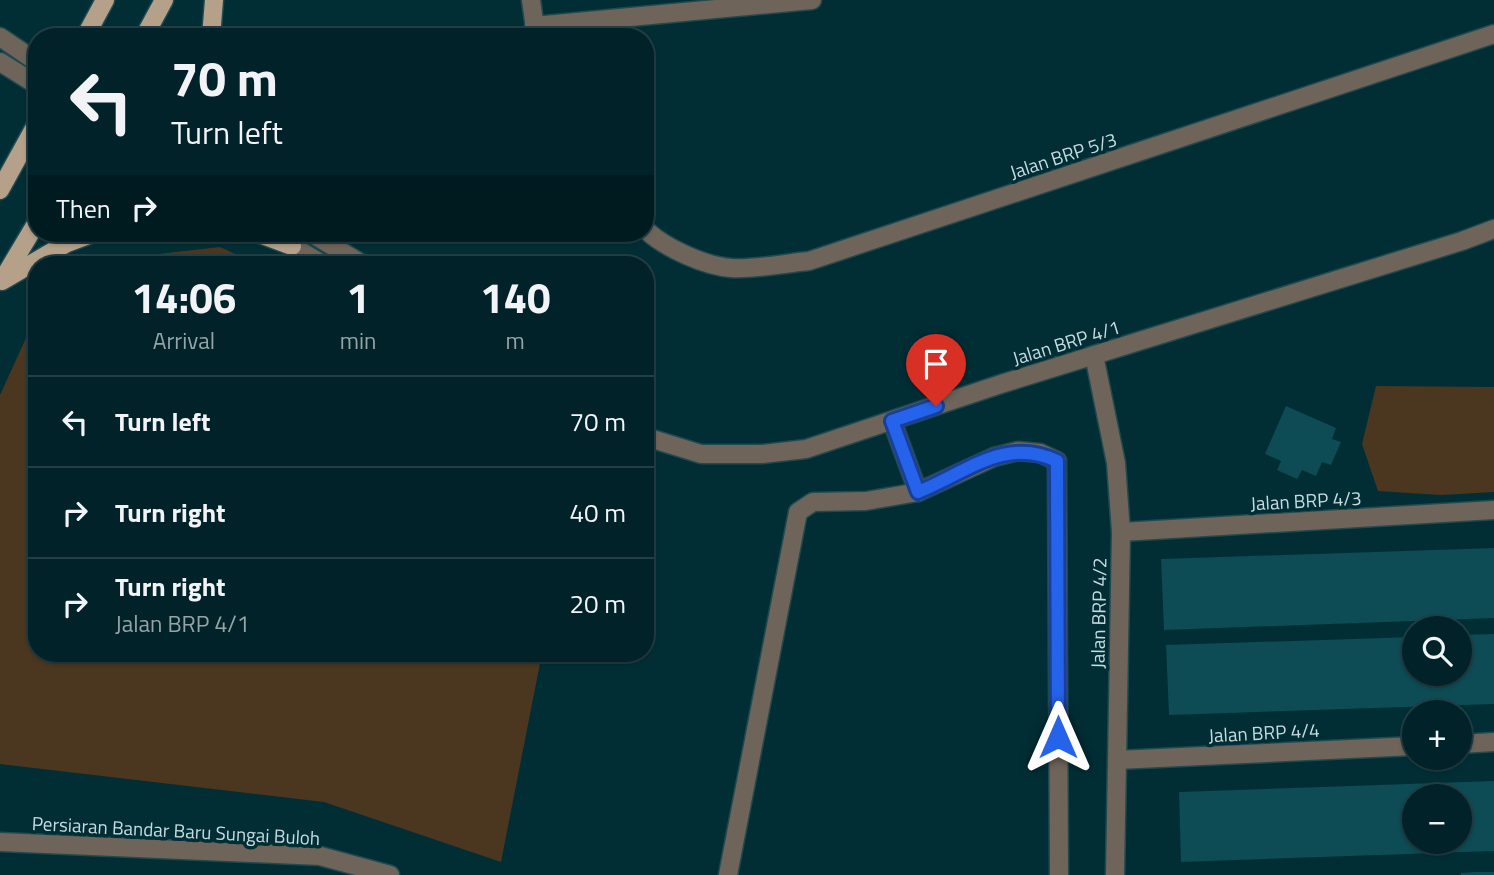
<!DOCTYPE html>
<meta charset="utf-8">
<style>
body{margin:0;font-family:"Titillium Web",sans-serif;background:#0f2f34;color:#f1f3f6;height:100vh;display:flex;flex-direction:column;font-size:26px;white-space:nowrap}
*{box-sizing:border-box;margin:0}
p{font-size:23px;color:#96a4a8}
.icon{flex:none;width:38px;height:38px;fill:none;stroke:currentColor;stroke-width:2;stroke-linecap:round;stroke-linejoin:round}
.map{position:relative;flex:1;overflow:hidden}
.drawer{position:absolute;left:28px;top:256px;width:626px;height:406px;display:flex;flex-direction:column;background:#012228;border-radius:28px;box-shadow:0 2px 5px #0004,0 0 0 2px #233f45}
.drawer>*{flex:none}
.top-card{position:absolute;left:28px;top:28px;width:626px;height:214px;border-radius:28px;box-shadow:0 2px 5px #0004,0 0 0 2px #233f45;background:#012228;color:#f1f3f6;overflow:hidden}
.tools{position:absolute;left:1402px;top:616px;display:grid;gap:14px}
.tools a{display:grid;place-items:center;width:70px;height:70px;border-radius:50%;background:#012228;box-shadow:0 2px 5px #0004,0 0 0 2px #233f45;font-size:35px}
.pin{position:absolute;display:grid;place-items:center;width:60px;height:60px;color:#fff;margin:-72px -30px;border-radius:50% 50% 50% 0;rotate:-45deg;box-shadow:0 0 7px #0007}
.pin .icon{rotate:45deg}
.me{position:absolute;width:77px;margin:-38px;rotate:0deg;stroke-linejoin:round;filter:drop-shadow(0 0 5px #0008)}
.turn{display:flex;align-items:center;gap:24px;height:147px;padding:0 28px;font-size:32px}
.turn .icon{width:91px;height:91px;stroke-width:2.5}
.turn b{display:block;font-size:49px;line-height:60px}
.then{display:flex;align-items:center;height:66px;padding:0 28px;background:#0003;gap:14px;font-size:26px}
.eta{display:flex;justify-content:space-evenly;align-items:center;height:119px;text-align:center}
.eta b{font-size:42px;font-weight:700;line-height:49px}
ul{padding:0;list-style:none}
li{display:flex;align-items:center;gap:21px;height:91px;padding:0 28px;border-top:2px solid #233f45}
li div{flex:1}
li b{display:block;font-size:26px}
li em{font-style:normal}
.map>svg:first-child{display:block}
</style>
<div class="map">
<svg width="1494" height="875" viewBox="0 0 1494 875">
<rect width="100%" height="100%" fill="#012e35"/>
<!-- green -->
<g fill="#4b3720">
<path d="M220,247L257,264H106L115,259Z"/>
<path d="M37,314V653H542L501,862L324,802L0,764V395Z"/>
<path d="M1376,386L1494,387V492L1441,495L1378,491L1362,444Z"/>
</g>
<!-- building -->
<g fill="#0d4b55" fill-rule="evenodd">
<path d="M1286,406L1336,428L1332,439L1341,442L1331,465L1322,462L1316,476L1302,470L1297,479L1277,470L1281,461L1265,454Z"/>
<path d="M1494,548V618L1164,630L1161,559Z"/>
<path d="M1494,634V704L1169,715L1166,645L1414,637V674H1460V635Z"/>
<path d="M1494,781V851L1181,862L1179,792ZM1414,796H1460V842H1414Z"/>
<path d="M1475,872H1494V875H1461V873Z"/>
</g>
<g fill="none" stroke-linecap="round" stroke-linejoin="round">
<defs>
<g id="minor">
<path d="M531,0L536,35"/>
<path d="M534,26L812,0"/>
<path d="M0,37L37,62"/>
<path d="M0,62L37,85"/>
<path d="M646,230C665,248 705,266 731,268C753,270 786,263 809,261L1494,34"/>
<path d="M311,233L362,264"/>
<path d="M279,238L322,264"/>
<path d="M1094,355L1116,463L1121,532L1115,875"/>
<path d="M892,421L918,492"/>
<path d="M646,437L701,454H762L806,449L1001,384L1462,241L1494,229"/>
<path d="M1121,532L1494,510"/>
<path d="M1460,744L1494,742"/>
<path d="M1117,760L1414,746"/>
<path d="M0,842L320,856L390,875"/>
<path d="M728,875L798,512L813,502L866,501L918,492L994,457L1018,451L1040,453L1057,461L1059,875"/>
</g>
<g id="major">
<path d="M85,37L105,0"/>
<path d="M144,37L164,0"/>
<path d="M211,37L214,0"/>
<path d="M0,190L37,123"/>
<path d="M257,233L292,246"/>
<path d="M3,279L37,222"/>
<path d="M2,281L67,243L94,233"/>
</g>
</defs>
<!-- minor casing -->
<use href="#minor" stroke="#204a50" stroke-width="21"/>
<!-- major casing -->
<use href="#major" stroke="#204a50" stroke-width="21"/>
<!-- minor -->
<use href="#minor" stroke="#6e6459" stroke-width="18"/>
<!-- major -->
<use href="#major" stroke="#b5a089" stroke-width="18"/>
</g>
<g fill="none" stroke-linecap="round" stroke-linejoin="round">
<defs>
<path id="route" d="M936,406L892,421L918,492C966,473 1005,436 1057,461L1058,737"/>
</defs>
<!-- route casing -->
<use href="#route" stroke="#184099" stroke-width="18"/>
<!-- route -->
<use href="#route" stroke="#2563eb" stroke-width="12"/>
</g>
<g text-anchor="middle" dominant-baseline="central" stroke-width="7" stroke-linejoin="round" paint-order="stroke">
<!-- street labels -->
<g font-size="19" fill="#c5dbdf" stroke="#012e35">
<text transform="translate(1063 155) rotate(-18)">Jalan BRP 5/3</text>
<text transform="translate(1066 342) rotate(-17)">Jalan BRP 4/1</text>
<text transform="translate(1306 500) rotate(-3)">Jalan BRP 4/3</text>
<text transform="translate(1098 613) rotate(-89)">Jalan BRP 4/2</text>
<text transform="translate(1264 732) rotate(-3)">Jalan BRP 4/4</text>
<text transform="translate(176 830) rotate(3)">Persiaran Bandar Baru Sungai Buloh</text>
</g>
</g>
</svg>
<div class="tools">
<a><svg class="icon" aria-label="search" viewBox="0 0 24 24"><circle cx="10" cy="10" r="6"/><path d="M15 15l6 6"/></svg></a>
<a>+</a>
<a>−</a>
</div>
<div class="pin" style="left:936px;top:406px;background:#d93025"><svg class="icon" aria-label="arrive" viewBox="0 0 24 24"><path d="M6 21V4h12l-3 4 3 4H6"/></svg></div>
<svg class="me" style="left:1058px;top:737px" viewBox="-20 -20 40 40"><path d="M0-17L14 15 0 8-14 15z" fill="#2563eb" stroke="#fff" stroke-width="4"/></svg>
<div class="top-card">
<div class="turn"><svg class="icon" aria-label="left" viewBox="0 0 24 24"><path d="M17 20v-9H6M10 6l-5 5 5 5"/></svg><div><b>70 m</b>Turn left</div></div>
<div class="then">Then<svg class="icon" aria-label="right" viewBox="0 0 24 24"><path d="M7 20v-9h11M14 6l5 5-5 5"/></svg></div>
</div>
<section class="drawer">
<div class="eta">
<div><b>14:06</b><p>Arrival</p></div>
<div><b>1</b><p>min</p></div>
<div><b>140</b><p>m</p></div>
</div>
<ul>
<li><svg class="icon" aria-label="left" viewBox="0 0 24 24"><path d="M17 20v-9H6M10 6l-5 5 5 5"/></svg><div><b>Turn left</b></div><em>70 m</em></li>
<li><svg class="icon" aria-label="right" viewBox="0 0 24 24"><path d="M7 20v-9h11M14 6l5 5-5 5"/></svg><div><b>Turn right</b></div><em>40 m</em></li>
<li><svg class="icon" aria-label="right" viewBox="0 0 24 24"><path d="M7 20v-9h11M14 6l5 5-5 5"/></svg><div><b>Turn right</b><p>Jalan BRP 4/1</p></div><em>20 m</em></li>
</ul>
</section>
</div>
